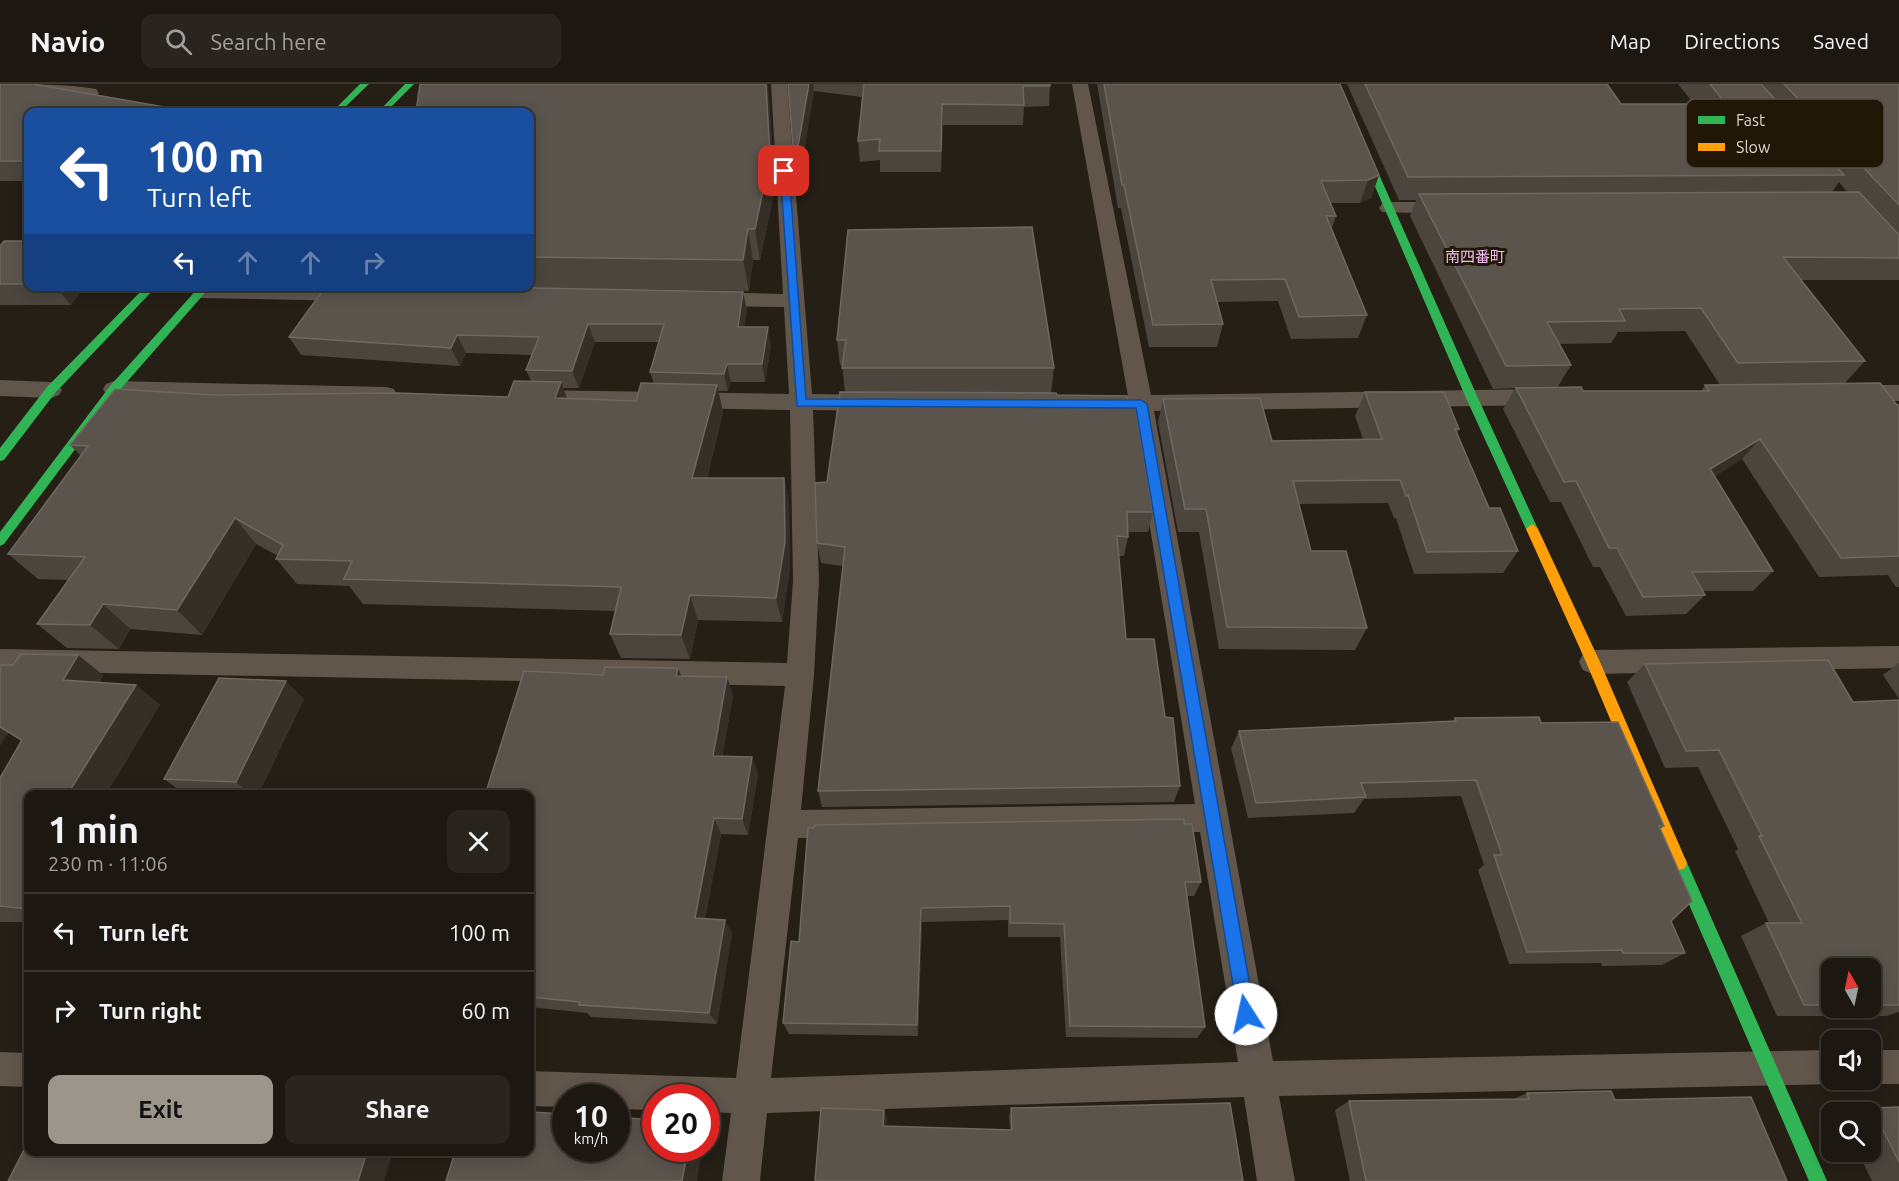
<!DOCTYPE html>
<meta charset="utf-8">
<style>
body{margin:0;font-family:Ubuntu,"Noto Sans JP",sans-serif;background:#29241e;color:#f1f3f6;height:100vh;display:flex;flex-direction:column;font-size:22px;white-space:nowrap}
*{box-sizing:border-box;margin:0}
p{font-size:20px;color:#a09f9f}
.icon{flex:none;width:33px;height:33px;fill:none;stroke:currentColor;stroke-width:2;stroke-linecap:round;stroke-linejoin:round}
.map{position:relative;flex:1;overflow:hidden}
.details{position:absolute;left:24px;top:706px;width:510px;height:366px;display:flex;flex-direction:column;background:#1c1710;border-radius:12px;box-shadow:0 3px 15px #0003,0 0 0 2px #3a3630}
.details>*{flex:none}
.guide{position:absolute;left:24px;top:24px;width:510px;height:183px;border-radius:12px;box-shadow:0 3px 15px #0003,0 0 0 2px #3a3630;background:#1a4fa0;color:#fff;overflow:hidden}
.needle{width:39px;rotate:351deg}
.buttons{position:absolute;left:1821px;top:874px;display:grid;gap:12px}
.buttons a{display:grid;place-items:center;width:60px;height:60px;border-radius:12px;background:#1c1710;box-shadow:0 3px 15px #0003,0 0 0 2px #3a3630;font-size:30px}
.speed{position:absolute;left:552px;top:1000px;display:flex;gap:12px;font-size:30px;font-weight:700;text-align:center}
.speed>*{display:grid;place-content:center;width:78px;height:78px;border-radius:50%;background:#1c1710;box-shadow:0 3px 15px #0003,0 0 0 2px #3a3630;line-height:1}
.speed small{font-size:15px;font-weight:400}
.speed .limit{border:9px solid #d22;background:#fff;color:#111}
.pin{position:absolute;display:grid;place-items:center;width:51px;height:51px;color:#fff;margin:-26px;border-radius:12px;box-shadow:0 3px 9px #0006}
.me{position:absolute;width:66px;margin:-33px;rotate:350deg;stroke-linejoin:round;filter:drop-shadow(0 0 4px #0008)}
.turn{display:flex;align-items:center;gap:21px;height:126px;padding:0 24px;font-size:27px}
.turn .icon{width:78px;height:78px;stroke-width:2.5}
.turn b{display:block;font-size:42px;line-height:51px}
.lanes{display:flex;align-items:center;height:57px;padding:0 24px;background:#0003;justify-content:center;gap:30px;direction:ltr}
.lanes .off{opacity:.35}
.round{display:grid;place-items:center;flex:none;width:63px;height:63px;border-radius:12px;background:#29241e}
.head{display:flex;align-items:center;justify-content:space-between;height:102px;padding:0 24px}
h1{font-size:36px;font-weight:700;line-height:45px}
.action{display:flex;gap:12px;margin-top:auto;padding:12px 24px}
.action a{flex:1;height:69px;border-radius:12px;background:#9b958b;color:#111;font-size:24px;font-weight:700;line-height:69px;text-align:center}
.action a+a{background:#29241e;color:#f1f3f6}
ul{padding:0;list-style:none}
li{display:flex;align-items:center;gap:18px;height:78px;padding:0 24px;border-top:2px solid #3a3630}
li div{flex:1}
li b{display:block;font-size:22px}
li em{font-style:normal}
header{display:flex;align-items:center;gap:36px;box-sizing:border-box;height:84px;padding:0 30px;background:#1c1710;border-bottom:2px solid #3a3630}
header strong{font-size:28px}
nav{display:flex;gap:33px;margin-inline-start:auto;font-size:21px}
.search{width:420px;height:54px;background:#29241e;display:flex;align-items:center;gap:15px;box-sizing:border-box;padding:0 21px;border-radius:12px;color:#a09f9f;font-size:22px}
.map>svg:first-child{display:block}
</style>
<header>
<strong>Navio</strong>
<div class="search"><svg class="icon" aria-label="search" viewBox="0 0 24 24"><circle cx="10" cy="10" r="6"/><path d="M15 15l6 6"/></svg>Search here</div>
<nav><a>Map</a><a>Directions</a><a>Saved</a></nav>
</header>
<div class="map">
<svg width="1899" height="1097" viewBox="0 0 1899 1097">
<rect width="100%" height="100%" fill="#251f16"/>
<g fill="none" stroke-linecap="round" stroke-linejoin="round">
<!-- lane -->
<g fill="#60564c" fill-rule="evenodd">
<path d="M0,0C32,0 65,0 96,5L99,9L96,13L90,14L4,5L0,4Z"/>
<path d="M771,0H787L812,310L875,311L883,313L886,319L883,325L875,327L813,326L819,497L814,591L801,726L1195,720L1131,327L1099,328L1091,326L1088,320L1091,314L1128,312L1072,0H1088L1151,311L1547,305L1555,307L1558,313L1555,319L1547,321L1154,327L1273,977L1832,966V996H1843L1832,1000L1279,1012L1295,1097H1257L1244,1013L767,1029L760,1097H722L731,1029L706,1028V1014H656V1026L616,1025V1014H566V1023L530,1022V987L736,994L785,602L0,587V565L787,579L793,497L790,326L532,322L524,320L521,314L524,308L532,306L789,310L784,223L709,222L702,220L699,215L702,210L709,208L783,210ZM1200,748L1238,978L771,994L798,754Z"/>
<path d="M1389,118H1451L1458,120L1461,124L1458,128L1451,130L1382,128L1379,124L1382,120Z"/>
<path d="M194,202L356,203L363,205L366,210L363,215L356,217L201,214L194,212L191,207Z"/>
<path d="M0,296L51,298L59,301L62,306L59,311L51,314L0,312Z"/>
<path d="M114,297L386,303L394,305L397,311L394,317L386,319L114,313L106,310L103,305L106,300Z"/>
<path d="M1852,301H1899V317H1852L1844,314L1841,309L1844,304Z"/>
<path d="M1899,562V584L1593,590L1583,586L1579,578L1583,570L1593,566Z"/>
<path d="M1870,966H1899V1000H1870L1859,996H1870Z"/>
<path d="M0,968L28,969V1003L0,1002Z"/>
</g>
<!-- fast -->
<g fill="#30b455" fill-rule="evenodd">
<path d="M360,0H369L340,28H332Z"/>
<path d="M405,0H414L386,28H378Z"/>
<path d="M1331,0H1339L1478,314L1538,445L1536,448H1528L1526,445L1466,314Z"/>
<path d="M146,202H157L55,309L4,376L0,377V364L47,303Z"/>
<path d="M200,202H211L118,308L4,460L0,462V448L110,302Z"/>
<path d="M1679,772L1685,774L1827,1097H1809L1671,779L1673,774Z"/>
</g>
<!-- slow -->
<path fill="#ff9f0a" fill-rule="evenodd" d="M1532,440L1538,445L1600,578L1687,779L1685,784L1679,786L1673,784L1586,578L1526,445Z"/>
</g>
<!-- wall -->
<g fill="#4b453e" fill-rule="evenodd">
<path d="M0,0H40L41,2L28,28V97H0Z"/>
<path d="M788,0H1050V2L1049,22L1024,23L1023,41H943L941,88H880V76L860,78L858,57L862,13L814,7L801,84H796L793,63Z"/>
<path d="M1097,0H1340L1379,91L1371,114L1360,119H1330L1336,132L1332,144L1367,231L1358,254L1291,255L1278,217L1217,218L1223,240L1217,263H1149L1121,124H1118Z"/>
<path d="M1347,0H1607L1621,20H1694L1678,0H1899V196H1801L1865,277L1845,299L1899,321V503H1896L1888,491L1819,493L1742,375L1715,392L1773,487L1753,507H1703L1705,511L1686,530L1626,532L1600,483H1593L1561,418H1550L1503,325L1515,304L1493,305L1410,132L1416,116H1399ZM1839,98L1847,108H1832ZM1685,247L1720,301H1705L1701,307H1583L1557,304L1571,281L1559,260L1611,259L1618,248Z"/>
<path d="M769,13L775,104L760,176H753L749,207L606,205L743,208L747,226L744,243L771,261L765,298H731L728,307H718L723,328L707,394H784L789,420L790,483L782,538L698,536L690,575L621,574L610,550L615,527L363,520L349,502L297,500L276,475L278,472L256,460L202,551L130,545L119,565L67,564L37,540L68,496L38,495L8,470L81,372L70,361L214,311L508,313L531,297L526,286L532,271L466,269L460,282L301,271L289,253L326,202H530V28ZM595,258H659L650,288L654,300L636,317L567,315L563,304H579Z"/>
<path d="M848,146L1054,284L1051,309L1057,311L1127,318L1153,428L1148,448H1128V453L1124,472H1119L1126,555L1165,633L1180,702L1174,718L822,723L818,707L843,482L821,479L817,459L827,398L845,308L842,281H840L837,256Z"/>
<path d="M28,157V202H85L71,221H0V162Z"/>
<path d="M1365,308L1459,345L1457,349L1489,424L1518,467L1503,489L1414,490L1396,434H1394L1388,419L1299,420L1311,467L1367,544L1355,566L1219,565L1199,448H1178L1158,338L1163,315L1272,357L1363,355L1355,332Z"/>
<path d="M1899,579V615L1883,591Z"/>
<path d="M1645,580L1853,618L1899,616V928L1886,932H1777L1741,852L1766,839H1769L1735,767L1738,765L1698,683L1665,684L1627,598ZM1832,885H1870V924H1832Z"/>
<path d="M0,581H13L103,591L99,599L136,601L160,621L28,711V838H0V694L21,657L8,649L0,661Z"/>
<path d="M678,584L681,592L733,611L722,673H752L758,690L748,751L721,750L705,835L732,849L717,940L591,933L587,929L530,923V711L603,591Z"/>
<path d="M304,615L258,711H186L164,695Z"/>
<path d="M1455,634L1541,639L1664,742L1660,745L1671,837L1685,869L1662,881L1602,882L1601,879L1509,880L1478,786L1484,781L1461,712L1364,715L1354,729L1248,734L1231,664L1239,647L1452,637Z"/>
<path d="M1184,740L1201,798L1194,812H1187L1205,943L1197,954L1066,953L1060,853H1008V836L922,838L918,952L789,950L783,939L799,858Z"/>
<path d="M1527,1009L1615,1016L1787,1097H1350L1335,1026L1349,1017L1513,1015Z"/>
<path d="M1230,1019L815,1097L884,1026L887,1035L886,1043L1010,1046L1009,1032L1011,1024Z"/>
<path d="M1899,1023V1097H1872L1858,1068H1870V1029H1852L1872,1024Z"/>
</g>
<!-- shaded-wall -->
<g fill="#352f27">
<path d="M766,0H768L769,13L775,104L760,176L755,145Z"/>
<path d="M809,0H813L814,8L801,84L798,62Z"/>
<path d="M942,20L943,41L941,88V67Z"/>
<path d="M1379,91L1371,114L1360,119L1368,96Z"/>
<path d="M748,145L753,176L749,207L743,176Z"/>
<path d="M55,202H85L71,221Z"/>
<path d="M743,208L747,226L742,261L738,243Z"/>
<path d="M588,240L595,258L579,304L572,287Z"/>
<path d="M768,243L771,261L765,298L762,280Z"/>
<path d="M457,251L466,269L460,282L451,264Z"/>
<path d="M727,280L731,298L728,307L724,290Z"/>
<path d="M561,298L571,325L555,314Z"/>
<path d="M717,301L723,328L700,420L692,394Z"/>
<path d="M1760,355L1742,375L1693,406L1710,385Z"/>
<path d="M784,394L789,420L790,483L782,538L776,514Z"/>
<path d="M235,434L256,460L202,551L177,526Z"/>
<path d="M690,511L698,536L690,575L681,551Z"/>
<path d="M103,520L130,545L119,565L90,541Z"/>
<path d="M78,571L103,591L89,616L63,596Z"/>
<path d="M678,584L685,602L676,592Z"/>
<path d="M727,593L733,611L719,689L713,672Z"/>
<path d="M286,597L304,615L258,711H252L236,698Z"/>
<path d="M136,601L160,621L106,711H67Z"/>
<path d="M0,644L8,649L0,661Z"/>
<path d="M752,673L758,690L748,751L742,735Z"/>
<path d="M714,734L721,750L703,848L695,834Z"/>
<path d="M921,824L922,838L918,952L917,941Z"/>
<path d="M725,836L732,849L717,940L709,929Z"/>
<path d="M884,1026L887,1035L886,1050L883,1042Z"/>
<path d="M688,1065H702L697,1097H682Z"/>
<path d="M367,1068H393L384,1097H358Z"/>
</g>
<!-- building -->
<g fill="#5a544d" stroke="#6e6860" stroke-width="1.5">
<path d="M0,0H33L193,28H28V77H0Z"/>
<path d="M420,0H766L770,73L755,145H748L743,176L530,173V28H416Z"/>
<path d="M788,0H809L798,62L793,63Z"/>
<path d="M864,0H1050V2H1023L1024,21L942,20L941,67H879L880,55L858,57Z"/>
<path d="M1104,0H1340L1379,91L1368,96L1321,97L1336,132H1326L1367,231L1299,233L1285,195L1211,196L1223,240L1153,241L1124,101H1122Z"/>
<path d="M1365,0H1607L1621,20H1726L1710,0H1761L1844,91L1408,93Z"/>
<path d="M1784,0H1899V121Z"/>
<path d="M1859,108L1899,151V174L1783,173L1865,277L1738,279L1701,224L1619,225L1625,237L1547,238L1571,281L1506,282L1419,110Z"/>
<path d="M1032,143L1054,284H842L846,256H837L848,146Z"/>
<path d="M4,157H28V200H0V162Z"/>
<path d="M326,202H438L743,208L738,243H768L762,280H727L724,290L650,288L664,240H588L572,287L526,286L539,253L457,251L451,264L289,253Z"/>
<path d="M514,297L561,298L555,314L636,317L641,299L717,301L692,394H784L785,458L776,514L690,511L681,551L610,550L621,503L344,495L352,477L276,475L283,461L235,434L177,526L103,520L90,541L37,540L85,473L8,470L88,362L70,361L115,305L214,311L397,309L508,313Z"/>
<path d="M1880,299L1897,321H1899V472L1841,474L1760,355L1710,385L1773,487L1692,488L1705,511L1643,513L1617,464H1609L1576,397L1564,398L1516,304L1581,303L1583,307H1709L1705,301Z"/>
<path d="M840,308L1056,309L1057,311L1127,312V318H1135L1153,428H1127L1128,453L1117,452L1126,555H1154L1165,633L1173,634L1180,702L818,707L845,463L817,459L815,399L827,398Z"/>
<path d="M1365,308H1444L1459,345H1455L1489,424H1500L1518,467L1427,468L1408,411L1406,412L1400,396L1293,397L1311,467H1346L1367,544L1227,543L1206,425H1185L1163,315L1260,314L1272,357L1382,355Z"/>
<path d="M21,570L78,571L63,596L136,601L67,711H28V825L0,822V694L22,656L0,643V581H13Z"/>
<path d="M1828,576L1853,618L1899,616V921H1870V885H1832V921H1804L1766,839H1802L1759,752H1762L1719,666L1686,667L1645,580Z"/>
<path d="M605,583L678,584L676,592L727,593L713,672L752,673L742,735L714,734L695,834L725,836L709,929L579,921L580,918L530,913V711H485L524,587L603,591Z"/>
<path d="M219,594L286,597L236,698L164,695Z"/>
<path d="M1539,633L1541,639L1618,638L1664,742H1659L1692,817L1671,837L1685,869H1623L1622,866L1527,868L1494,771H1502L1476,696L1361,699L1366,713L1256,719L1239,647L1456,637L1455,634Z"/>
<path d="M1184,735V740H1192L1201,798H1185L1205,943L1070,942L1064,840L1010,839V822L921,824L917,941L783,939L791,857L799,858L808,744H814L815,741Z"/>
<path d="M1611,1007L1615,1016L1751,1013L1787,1097H1366L1349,1017L1529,1015L1527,1009Z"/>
<path d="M1230,1019L1243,1097H815L821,1024L884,1026L883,1042L1012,1046L1011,1024Z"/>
<path d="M1899,1023V1078L1872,1024Z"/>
<path d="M530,1028L566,1030V1065H616V1033L656,1036V1065H688L682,1097H446L455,1068H530Z"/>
<path d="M28,1058V1068H367L358,1097H8Z"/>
</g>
<!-- route -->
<path fill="#1a73e8" stroke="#114b97" stroke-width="1.5" d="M784,84L789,87L806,315L1141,316L1147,320L1255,930L1253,936L1246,938L1240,936L1238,930L1136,324L797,322L780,87Z"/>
<g text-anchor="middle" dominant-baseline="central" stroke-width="6" stroke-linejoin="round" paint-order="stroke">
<!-- far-neighbourhood labels -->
<g font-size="15" fill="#f5bdf8" stroke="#211707">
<text x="1475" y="172">南四番町</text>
</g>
</g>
<!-- legend -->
<rect x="1686" y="15" width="198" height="69" rx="9" fill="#211707" stroke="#595042" stroke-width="1.5"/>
<rect x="1698" y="32" width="27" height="8" fill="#30b455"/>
<rect x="1698" y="59" width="27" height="8" fill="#ff9f0a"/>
<g font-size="16" fill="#dbd4ca">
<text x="1736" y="42">Fast</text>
<text x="1736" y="69">Slow</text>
</g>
</svg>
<div class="buttons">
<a><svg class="needle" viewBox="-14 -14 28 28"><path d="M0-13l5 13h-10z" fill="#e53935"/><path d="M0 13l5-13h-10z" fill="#a09f9f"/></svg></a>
<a><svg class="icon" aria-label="sound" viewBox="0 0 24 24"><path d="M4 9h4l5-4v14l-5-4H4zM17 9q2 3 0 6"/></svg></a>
<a><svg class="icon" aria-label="search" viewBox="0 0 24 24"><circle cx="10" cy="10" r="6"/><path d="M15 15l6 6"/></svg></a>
</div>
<div class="speed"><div>10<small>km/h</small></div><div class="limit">20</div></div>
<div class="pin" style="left:784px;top:87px;background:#d93025"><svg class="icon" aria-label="arrive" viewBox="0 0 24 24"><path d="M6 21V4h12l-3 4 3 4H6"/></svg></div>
<svg class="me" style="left:1246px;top:930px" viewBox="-20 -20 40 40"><circle r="19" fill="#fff"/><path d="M0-13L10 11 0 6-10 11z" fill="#1a73e8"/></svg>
<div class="guide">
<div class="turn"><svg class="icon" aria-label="left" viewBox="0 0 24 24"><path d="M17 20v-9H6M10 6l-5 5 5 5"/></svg><div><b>100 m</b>Turn left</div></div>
<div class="lanes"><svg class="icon" aria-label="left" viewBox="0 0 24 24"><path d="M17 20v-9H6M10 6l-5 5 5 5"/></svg><svg class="icon off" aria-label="ahead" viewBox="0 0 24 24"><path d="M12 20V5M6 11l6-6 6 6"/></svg><svg class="icon off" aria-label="ahead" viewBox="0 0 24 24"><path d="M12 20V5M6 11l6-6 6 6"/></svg><svg class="icon off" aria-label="right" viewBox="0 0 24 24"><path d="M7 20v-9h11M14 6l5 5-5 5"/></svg></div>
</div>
<section class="details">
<div class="head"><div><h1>1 min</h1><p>230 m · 11:06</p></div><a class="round"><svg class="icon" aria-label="close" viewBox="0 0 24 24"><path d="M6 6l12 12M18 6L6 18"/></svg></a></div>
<ul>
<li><svg class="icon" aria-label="left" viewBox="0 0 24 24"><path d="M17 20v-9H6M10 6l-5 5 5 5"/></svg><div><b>Turn left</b></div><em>100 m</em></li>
<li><svg class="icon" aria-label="right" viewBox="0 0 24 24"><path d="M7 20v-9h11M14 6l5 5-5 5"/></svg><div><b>Turn right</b></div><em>60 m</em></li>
</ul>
<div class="action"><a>Exit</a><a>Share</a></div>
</section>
</div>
